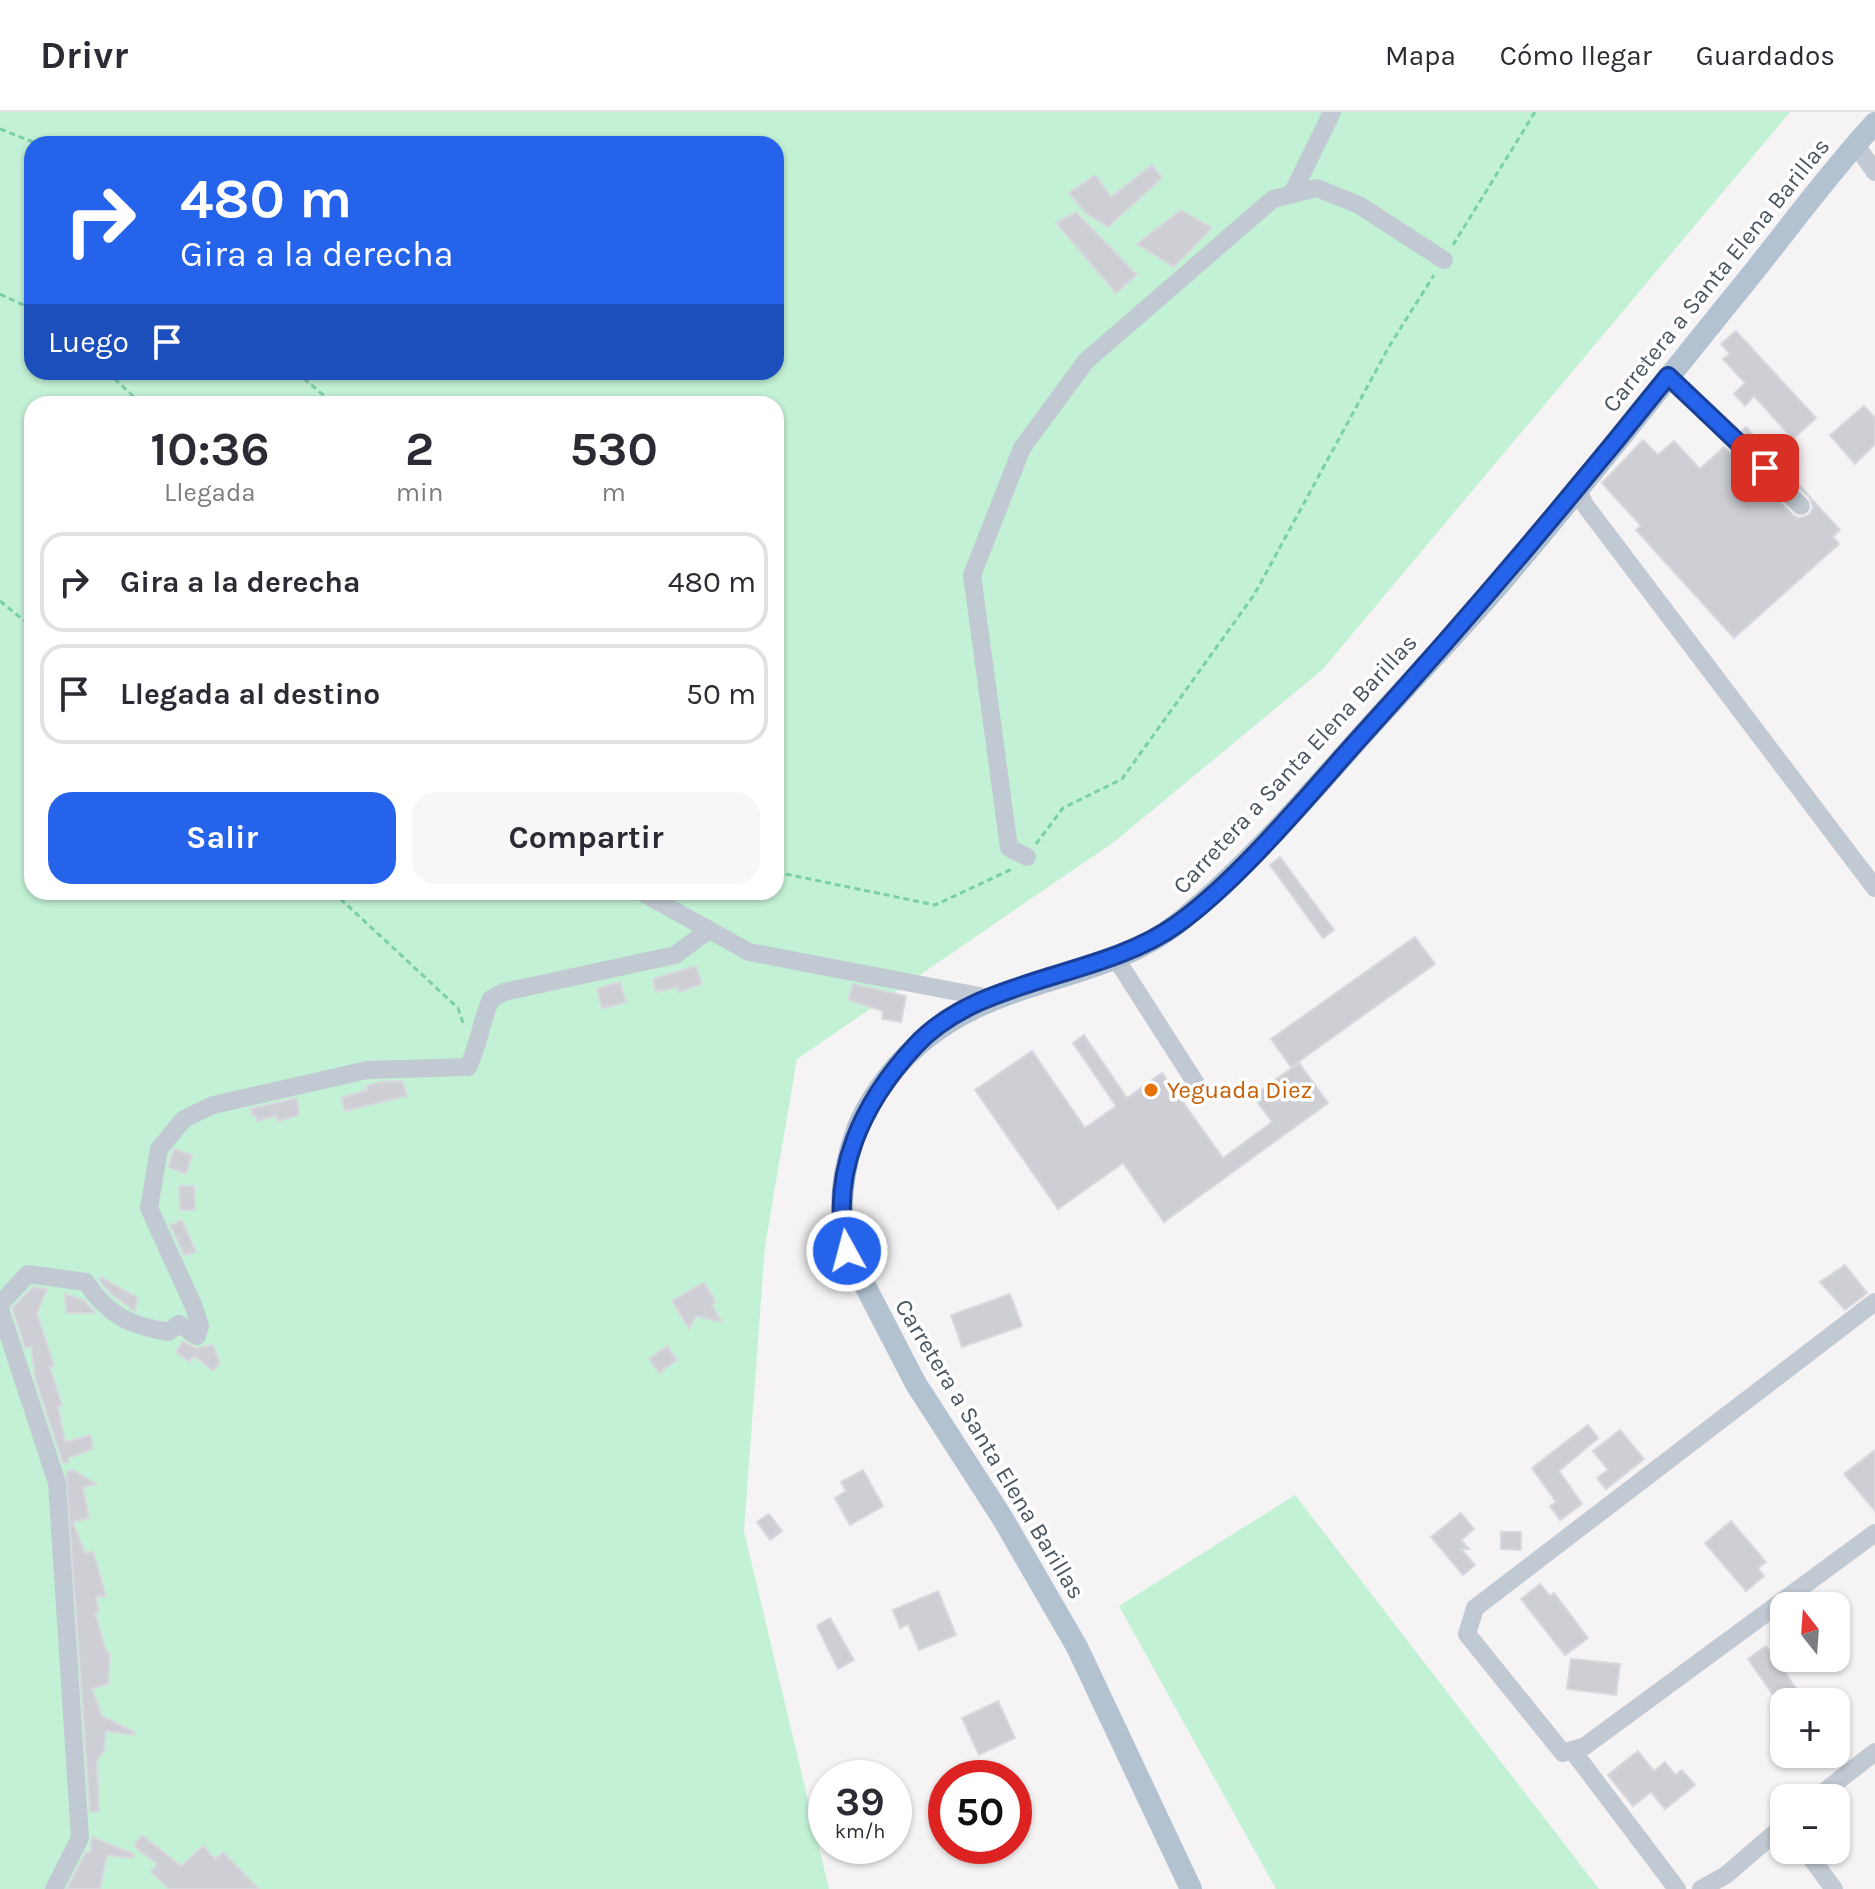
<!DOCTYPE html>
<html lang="es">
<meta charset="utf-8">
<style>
body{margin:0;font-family:Karla,sans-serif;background:#f7f7f7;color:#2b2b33;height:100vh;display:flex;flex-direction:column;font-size:30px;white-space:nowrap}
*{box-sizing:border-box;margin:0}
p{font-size:26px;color:#7c7c81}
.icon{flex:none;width:44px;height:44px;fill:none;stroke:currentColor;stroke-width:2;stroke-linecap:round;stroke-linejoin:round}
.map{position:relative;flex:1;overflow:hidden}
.drawer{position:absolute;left:24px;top:284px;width:760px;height:504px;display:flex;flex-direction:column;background:#fff;border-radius:24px;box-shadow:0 2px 6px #0004}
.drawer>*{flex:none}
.guide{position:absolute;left:24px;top:24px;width:760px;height:244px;border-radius:24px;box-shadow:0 2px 6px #0004;background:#2563eb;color:#fff;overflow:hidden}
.needle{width:52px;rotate:343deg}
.fabs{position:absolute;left:1770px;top:1480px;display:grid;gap:16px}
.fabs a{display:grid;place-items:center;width:80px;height:80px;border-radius:16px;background:#fff;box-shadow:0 2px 6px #0004;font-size:40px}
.speed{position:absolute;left:808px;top:1648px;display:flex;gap:16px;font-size:40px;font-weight:700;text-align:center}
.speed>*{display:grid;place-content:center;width:104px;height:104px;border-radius:50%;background:#fff;box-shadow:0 2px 6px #0004;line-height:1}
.speed small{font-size:20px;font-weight:400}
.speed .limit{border:12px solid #d22;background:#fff;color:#111}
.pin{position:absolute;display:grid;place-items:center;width:68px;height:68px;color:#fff;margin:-34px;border-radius:16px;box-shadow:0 4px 12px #0006}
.me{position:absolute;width:88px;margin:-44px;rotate:353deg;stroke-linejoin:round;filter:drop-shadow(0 0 6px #0008)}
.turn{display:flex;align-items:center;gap:28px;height:168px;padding:0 24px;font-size:36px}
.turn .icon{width:104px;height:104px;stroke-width:2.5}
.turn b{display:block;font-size:56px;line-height:68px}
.then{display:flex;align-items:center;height:76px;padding:0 24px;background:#0003;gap:16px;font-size:30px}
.eta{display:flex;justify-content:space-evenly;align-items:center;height:136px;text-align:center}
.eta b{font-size:48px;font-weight:700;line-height:56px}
.button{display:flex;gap:16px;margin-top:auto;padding:16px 24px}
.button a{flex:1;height:92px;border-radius:24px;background:#2563eb;color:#fff;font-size:32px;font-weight:700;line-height:92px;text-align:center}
.button a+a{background:#f7f7f7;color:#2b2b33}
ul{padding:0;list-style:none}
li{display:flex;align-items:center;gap:24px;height:100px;margin:0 16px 12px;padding:0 8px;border:4px solid #e1e1e2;border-radius:24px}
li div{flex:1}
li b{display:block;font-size:30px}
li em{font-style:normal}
header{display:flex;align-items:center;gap:48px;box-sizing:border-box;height:112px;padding:0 40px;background:#fff;border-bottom:2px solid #e1e1e2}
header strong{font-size:38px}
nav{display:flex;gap:44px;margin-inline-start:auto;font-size:28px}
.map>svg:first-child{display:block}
</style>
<header>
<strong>Drivr</strong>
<nav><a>Mapa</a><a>Cómo llegar</a><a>Guardados</a></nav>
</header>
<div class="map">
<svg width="1875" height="1777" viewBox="0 0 1875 1777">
<rect width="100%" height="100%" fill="#f5f3f3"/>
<!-- green -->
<g fill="#c3f1d5" fill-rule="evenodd">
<path d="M0,0H1790L1322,558L1114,730L797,947L765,1134L744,1419L829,1777H0ZM32,32H776V260H32ZM32,292H776V780H32Z"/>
<path d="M1295,1383L1599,1777H1276L1119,1494Z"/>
</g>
<!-- building -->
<g fill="#cdcfd5" stroke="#d7d9de" stroke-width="2">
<path d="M1152,53L1162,66L1108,115L1086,101L1069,81L1095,63L1111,85Z"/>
<path d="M1181,98L1212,116L1174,155L1137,132Z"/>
<path d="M1076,100L1137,163L1116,181L1056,111Z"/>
<path d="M1736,219L1816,306L1793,327L1754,284L1745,294L1734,282L1745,271L1723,247L1730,242L1721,232Z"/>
<path d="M1864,294L1875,306V332L1855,352L1830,323Z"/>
<path d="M1746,315L1840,418L1833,425L1839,432L1734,526L1636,418L1641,414L1602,371L1643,328L1658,343L1674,329L1700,357L1724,335L1793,403L1799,406L1809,403L1813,396L1810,386L1742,319Z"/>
<path d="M1280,745L1334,818L1323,826L1270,753Z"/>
<path d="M1415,825L1435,852L1291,955L1271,927Z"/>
<path d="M696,854L702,872L679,880L677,875L656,880L653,867Z"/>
<path d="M620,870L626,890L602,897L597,877Z"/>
<path d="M853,872L906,884L901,910L882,907L883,899L848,888Z"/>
<path d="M1084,923L1127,986L1162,961L1223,1046L1272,1010L1253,984L1299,951L1328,991L1164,1110L1123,1051L1058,1097L975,978L1032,939L1085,1016L1116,994L1073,931Z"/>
<path d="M402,969L407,984L345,999L341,986L367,978L366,974L380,970Z"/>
<path d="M297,986L299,1003L277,1009L276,1004L257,1009L256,1003L252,1004L250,997Z"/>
<path d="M174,1037L192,1043L186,1062L168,1055Z"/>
<path d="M179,1074H194L195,1098H180Z"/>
<path d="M182,1108L196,1140L184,1143L170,1113Z"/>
<path d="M1845,1153L1867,1181L1845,1198L1820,1170Z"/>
<path d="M101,1165L138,1186L135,1199L111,1182L99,1168Z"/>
<path d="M704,1170L716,1190L712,1193L722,1210L696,1204L689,1217L672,1189Z"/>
<path d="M33,1175L47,1177L37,1201L54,1254L50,1255L62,1293L58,1294L65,1330L91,1323L93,1337L68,1346L69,1350L63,1351L35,1266L31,1234L25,1236L12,1196Z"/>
<path d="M65,1182L84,1188L95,1201H66Z"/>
<path d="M1010,1182L1022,1214L962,1235L951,1203Z"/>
<path d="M183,1229L196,1236L213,1233L220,1251L213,1259L194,1244L190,1250L176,1240Z"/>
<path d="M667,1234L677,1248L659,1261L649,1247Z"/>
<path d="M1588,1313L1598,1326L1559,1359L1582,1392L1560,1408L1550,1394L1556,1390L1532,1356Z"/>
<path d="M1620,1318L1644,1347L1606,1377L1597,1366L1608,1358L1593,1339Z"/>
<path d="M1875,1338V1399L1844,1362Z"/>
<path d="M73,1358L96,1372L83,1375L89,1406L73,1410L85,1441L93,1439L106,1484L96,1485L99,1501L95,1500L106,1539L110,1542L108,1572L92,1577L102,1604L135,1620L134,1623L106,1619L104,1639L97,1649L99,1699L90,1700L66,1360Z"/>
<path d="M863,1358L883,1394L850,1413L835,1386L846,1379L841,1370Z"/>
<path d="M1461,1401L1474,1417L1461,1428L1469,1437H1461L1475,1453L1463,1463L1431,1425Z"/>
<path d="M769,1402L782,1419L770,1428L757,1410Z"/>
<path d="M1731,1409L1766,1450L1758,1456L1764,1464L1746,1479L1705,1431Z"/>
<path d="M1501,1420H1521V1438L1501,1437Z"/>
<path d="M1540,1472L1550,1484L1554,1481L1588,1526L1565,1543L1521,1487Z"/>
<path d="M938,1479L956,1523L919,1538L908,1512L900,1516L893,1498Z"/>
<path d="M830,1506L854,1548L838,1557L817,1514Z"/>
<path d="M1766,1534L1806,1590H1778L1748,1547Z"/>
<path d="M1571,1547L1620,1552L1616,1583L1567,1577Z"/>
<path d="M998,1589L1015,1626L979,1643L962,1606Z"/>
<path d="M1638,1639L1654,1659L1665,1650L1675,1663L1682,1658L1695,1673L1665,1697L1651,1680L1633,1694L1608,1663Z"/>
<path d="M142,1723L181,1754L203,1734L215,1747L223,1740L259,1777H169L151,1760L157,1752L134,1734Z"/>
<path d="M92,1725L134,1742L133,1746L107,1743L100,1777H67L86,1740L90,1741Z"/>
</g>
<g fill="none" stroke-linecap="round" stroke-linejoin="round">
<!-- path -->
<g stroke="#7ad0a6" stroke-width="3" stroke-dasharray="6 4" stroke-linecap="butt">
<path d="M0,17L38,32"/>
<path d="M1453,133L1535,0"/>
<path d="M0,182L32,197"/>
<path d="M107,260L142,292"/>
<path d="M296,260L334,292"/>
<path d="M0,489L32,515"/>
<path d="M1036,732L1063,696L1122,667L1254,483L1390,233L1434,163"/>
<path d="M776,760L935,793L1012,757"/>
<path d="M333,780L458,896L464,914"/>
</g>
<!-- minor -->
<g stroke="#c1cad2" stroke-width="18">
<path d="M1855,32L1875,60"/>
<path d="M1292,82L1332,0"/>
<path d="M1668,264L1801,394"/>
<path d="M1577,377L1585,393L1875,776"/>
<path d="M1027,745L1009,736L972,463L1022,336L1086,249L1273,87L1317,76L1359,93L1444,148"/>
<path d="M641,780L749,840L990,886"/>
<path d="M1115,845L1202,981"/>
<path d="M1875,1190L1475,1496L1467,1522L1563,1641L1585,1634L1875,1421"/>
<path d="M0,1192L28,1162L86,1170C107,1203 131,1214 168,1220L179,1212L197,1224L200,1214L194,1195L149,1096L159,1037L184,1007L213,993L367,958L468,955C479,933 481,909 491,887L504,880L675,843L709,818"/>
<path d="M0,1197L57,1371L80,1726L54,1777"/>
<path d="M1572,1638L1677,1777"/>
<path d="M1816,1686L1875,1640"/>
<path d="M1805,1738L1834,1777"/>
<path d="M1701,1777L1726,1763L1784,1713"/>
</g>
<!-- major -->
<path stroke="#b3c2d1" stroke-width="22" d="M1191,1777L1077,1535L1003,1407L916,1272L847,1139C837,1098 843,1055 858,1015C867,993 881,973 896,955C980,859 1095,879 1182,808C1249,753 1307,685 1365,620C1411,569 1459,519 1504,467C1583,374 1658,278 1735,183C1782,126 1825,65 1875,11"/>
</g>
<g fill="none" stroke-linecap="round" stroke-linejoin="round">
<defs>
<path id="route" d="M847,1139C828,1062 863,990 915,934C979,864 1100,867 1176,813C1238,769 1306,686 1357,629C1465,510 1568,389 1668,264L1765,356"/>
</defs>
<!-- route casing -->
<use href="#route" stroke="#184099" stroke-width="20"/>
<!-- route -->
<use href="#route" stroke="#2563eb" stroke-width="14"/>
</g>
<!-- markers -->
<circle fill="#e8710a" stroke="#fff" stroke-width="3" cx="1151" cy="978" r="8"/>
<g text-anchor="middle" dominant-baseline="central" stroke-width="7" stroke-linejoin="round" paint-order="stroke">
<!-- street labels -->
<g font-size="24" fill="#4a5661" stroke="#fff">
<text transform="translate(1716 163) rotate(-51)">Carretera a Santa Elena Barillas</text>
<text transform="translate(1295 652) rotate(-47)">Carretera a Santa Elena Barillas</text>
<text transform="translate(990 1337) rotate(59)">Carretera a Santa Elena Barillas</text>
</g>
<!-- food labels -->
<g font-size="24" fill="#c56008" stroke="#fff" text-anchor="start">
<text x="1167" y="978">Yeguada Diez</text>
</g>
</g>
</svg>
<div class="fabs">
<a><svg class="needle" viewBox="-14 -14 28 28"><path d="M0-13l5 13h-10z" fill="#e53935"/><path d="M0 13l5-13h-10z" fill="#7c7c81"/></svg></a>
<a>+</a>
<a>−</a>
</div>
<div class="speed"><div>39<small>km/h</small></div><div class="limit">50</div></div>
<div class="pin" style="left:1765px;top:356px;background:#d93025"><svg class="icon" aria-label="arrive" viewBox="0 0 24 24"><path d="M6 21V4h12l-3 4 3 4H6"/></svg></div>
<svg class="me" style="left:847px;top:1139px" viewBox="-20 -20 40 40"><circle r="17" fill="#2563eb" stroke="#fff" stroke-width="3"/><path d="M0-11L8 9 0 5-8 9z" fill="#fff"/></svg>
<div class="guide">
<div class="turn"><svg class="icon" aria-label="right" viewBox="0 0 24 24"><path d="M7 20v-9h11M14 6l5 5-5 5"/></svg><div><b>480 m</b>Gira a la derecha</div></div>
<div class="then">Luego<svg class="icon" aria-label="arrive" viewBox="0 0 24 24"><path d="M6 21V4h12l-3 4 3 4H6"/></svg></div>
</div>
<section class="drawer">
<div class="eta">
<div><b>10:36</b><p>Llegada</p></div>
<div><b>2</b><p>min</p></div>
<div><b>530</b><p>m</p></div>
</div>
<ul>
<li><svg class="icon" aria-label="right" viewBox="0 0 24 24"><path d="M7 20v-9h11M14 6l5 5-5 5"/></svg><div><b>Gira a la derecha</b></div><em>480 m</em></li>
<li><svg class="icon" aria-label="arrive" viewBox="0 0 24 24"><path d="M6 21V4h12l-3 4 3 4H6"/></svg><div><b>Llegada al destino</b></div><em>50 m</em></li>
</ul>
<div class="button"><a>Salir</a><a>Compartir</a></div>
</section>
</div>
